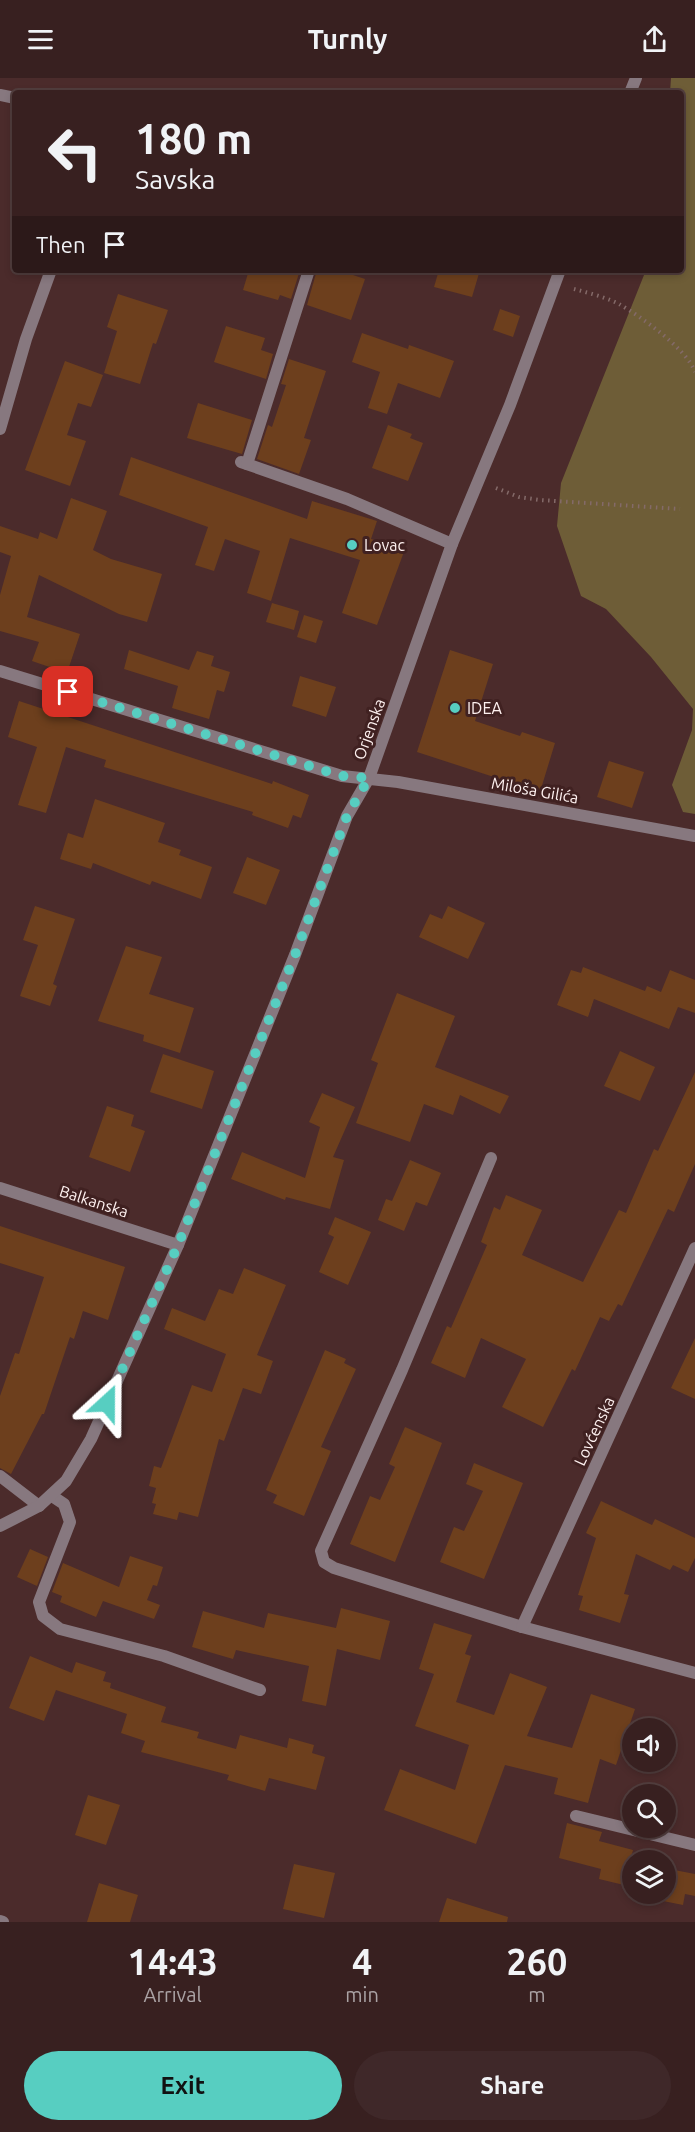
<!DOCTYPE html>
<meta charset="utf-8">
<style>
body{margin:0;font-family:Ubuntu,sans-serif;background:#3f2829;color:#f1f3f6;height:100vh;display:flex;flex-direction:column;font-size:22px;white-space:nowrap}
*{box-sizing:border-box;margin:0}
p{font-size:20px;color:#aba3a5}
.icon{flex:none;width:33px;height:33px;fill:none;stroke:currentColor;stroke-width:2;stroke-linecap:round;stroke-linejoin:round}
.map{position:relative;height:1844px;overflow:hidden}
.side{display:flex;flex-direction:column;background:#382020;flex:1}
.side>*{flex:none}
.hud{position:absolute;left:12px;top:12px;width:672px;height:183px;border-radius:6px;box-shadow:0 3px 9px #0003,0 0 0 2px #523e3e;background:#382020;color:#f1f3f6;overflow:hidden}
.fabs{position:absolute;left:622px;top:1640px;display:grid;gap:12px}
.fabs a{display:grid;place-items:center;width:54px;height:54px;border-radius:50%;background:#382020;box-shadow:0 3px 9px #0003,0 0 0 2px #523e3e;font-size:30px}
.pin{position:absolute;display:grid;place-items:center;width:51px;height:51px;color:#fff;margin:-26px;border-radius:12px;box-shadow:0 3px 9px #0006}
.me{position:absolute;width:66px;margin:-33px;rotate:24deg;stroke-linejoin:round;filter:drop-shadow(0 0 4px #0008)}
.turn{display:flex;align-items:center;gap:21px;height:126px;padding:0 24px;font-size:27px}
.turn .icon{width:78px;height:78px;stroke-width:2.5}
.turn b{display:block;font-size:42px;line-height:51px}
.then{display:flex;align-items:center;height:57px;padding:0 24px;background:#0003;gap:12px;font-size:22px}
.eta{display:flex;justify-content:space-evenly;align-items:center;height:102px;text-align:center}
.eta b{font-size:36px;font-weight:700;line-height:42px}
.cta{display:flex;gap:12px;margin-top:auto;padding:12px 24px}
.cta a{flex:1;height:69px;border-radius:36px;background:#57cec1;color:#111;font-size:24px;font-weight:700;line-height:69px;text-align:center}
.cta a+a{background:#3f2829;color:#f1f3f6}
header{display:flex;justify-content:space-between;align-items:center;height:78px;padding:0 24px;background:#382020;font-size:27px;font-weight:700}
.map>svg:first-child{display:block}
</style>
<header><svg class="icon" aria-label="menu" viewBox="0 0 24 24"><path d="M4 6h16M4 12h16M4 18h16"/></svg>Turnly<svg class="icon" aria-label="share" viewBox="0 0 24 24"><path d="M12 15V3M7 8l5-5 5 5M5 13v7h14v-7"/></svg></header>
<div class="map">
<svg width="695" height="1844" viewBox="0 0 695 1844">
<rect width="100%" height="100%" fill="#4b2b2b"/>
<!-- green -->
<path fill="#6e5d37" d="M671,0H695V736L683,734L672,707L692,652L693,631L651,579L606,531L581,518L557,448L561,405L646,192H681V15H670Z"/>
<!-- building -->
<g fill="#6d3f1d">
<path d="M249,192H300L291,221L280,217L278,222L243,212Z"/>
<path d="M317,192H338L365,201L351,242L307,227Z"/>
<path d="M439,192H480L472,219L434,209Z"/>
<path d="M118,216L168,232L156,266L153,265L140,306L104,295L117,253L107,249Z"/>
<path d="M500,231L520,238L513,259L493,252Z"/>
<path d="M226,248L265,260L261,272L273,276L266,301L214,284Z"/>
<path d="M362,255L408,271L409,267L454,283L440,320L398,305L387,336L368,330L380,294L352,284Z"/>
<path d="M289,281L326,293L304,360L311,362L299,396L257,381L268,347L272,349L286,307L281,306Z"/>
<path d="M65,283L103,297L91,329L78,325L67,357L86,363L70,408L25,392Z"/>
<path d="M198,325L252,342L242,376L187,360Z"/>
<path d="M388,347L412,356L410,360L423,365L408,403L372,390Z"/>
<path d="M131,379L307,441L312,423L377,443L371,461L405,471L377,547L342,535L360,482L290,460L271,523L247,515L260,473L225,461L214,493L195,487L208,449L119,417Z"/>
<path d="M71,420L107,433L93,472L111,481L162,496L147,544L119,536L39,497L27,539L80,556L67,595L32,583L39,564L0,553V517L11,478L0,474V448L38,461L40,454L57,461Z"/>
<path d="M272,525L299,533L294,552L266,544Z"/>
<path d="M304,537L323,543L316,565L297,559Z"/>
<path d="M129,572L189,592L197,573L214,578L211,588L230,594L224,614L217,612L209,641L172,630L178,608L124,591Z"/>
<path d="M450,572L493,586L475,643L520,658L522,654L555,665L540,714L417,674Z"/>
<path d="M300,598L336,609L326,639L292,628Z"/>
<path d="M19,623L272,706L273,703L309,717L301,740L293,737L288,750L252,737L253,734L104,689L106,682L66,669L46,735L18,727L37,669L8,659Z"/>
<path d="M609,683L644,694L632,730L597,719Z"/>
<path d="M95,721L165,745L158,764L181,772L179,777L212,789L201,821L152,803L150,807L93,785L91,791L60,781L68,755L83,760Z"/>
<path d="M247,779L280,792L266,827L233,815Z"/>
<path d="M35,828L75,841L53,906L57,908L50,928L20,918L38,867L23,862Z"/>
<path d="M448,828L485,845L468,881L419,859L430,836L442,841Z"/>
<path d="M126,868L162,879L149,916L194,930L180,975L143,963L144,957L98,943Z"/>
<path d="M583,889L645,913L647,908L661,914L670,892L695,902V935L678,929L669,951L594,921L588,939L557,927L571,892L581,895Z"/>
<path d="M397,915L455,938L435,989L509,1018L500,1036L460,1017L453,1037L424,1026L410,1064L356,1045L378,985L371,982Z"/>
<path d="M620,973L655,989L640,1023L604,1008Z"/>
<path d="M163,976L214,993L202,1031L150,1014Z"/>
<path d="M695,994V1086L674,1134L668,1131L622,1228L618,1226L609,1243L600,1239L575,1293L572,1291L543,1349L502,1329L526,1281L481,1260L465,1300L431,1285L447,1248L451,1250L487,1167L481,1164L494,1129L500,1132L506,1117L542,1132L522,1177L583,1204L619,1132L626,1135L654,1071L658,1073Z"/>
<path d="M322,1015L355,1029L333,1079L344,1082L330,1131L286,1119L285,1122L231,1101L242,1074L305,1100L320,1049L309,1044Z"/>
<path d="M107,1028L134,1037L131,1048L145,1053L130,1094L89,1079Z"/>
<path d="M410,1082L441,1095L427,1128L416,1124L404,1153L378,1142L386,1121L392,1123Z"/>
<path d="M335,1139L371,1154L348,1207L319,1194L334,1159L328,1156Z"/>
<path d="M0,1148L125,1189L108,1242L83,1233L74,1261L70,1259L44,1336H42L11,1396L0,1390V1318L15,1275L19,1276L44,1199L0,1185Z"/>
<path d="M244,1190L286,1207L257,1277L273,1283L261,1316L243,1310L224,1363L219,1361L198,1439L179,1434L177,1442L153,1436L156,1426L152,1425L156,1410L149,1408L154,1388L161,1390L192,1307L212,1314L226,1276L164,1251L172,1230L205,1243L219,1211L233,1216Z"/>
<path d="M695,1260V1321L671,1310Z"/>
<path d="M325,1272L346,1281L344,1285L356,1291L321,1369L331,1373L304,1438L273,1425L277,1417L266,1412Z"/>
<path d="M405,1349L442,1365L395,1484L350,1466L370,1418L380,1422L395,1389L389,1386Z"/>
<path d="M474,1385L523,1405L484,1501L440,1484L454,1449L464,1453L483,1413L466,1406Z"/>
<path d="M601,1423L652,1447L655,1441L695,1460V1480L688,1494L673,1487L670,1492L636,1476L624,1516L629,1517L620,1545L579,1532L583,1518L578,1517L596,1460L586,1455Z"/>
<path d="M30,1471L48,1479L37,1508L17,1499Z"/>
<path d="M130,1478L163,1489L157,1508L153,1507L147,1522L160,1527L154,1541L103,1523L96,1539L60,1524L62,1518L52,1514L63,1485L119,1509Z"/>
<path d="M341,1530L390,1543L380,1582L337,1571L326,1628L302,1623L309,1588L236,1572L233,1581L192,1569L203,1533L264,1550L268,1535L336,1550Z"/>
<path d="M434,1545L472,1557L465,1576L471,1578L456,1624L494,1637L510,1595L547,1609L527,1658L572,1670L591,1616L635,1631L616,1687L600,1681L588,1725L554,1716L558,1700L505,1687L476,1766L384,1732L400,1691L455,1712L469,1667L415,1648L434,1596L419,1591Z"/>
<path d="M30,1578L72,1595L76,1584L106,1594L103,1603L111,1605L110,1610L166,1629L161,1644L199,1654L197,1660L236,1671L240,1657L287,1670L289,1660L314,1667L312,1675L325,1679L316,1712L269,1700L265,1713L227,1702L229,1697L141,1674L145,1663L121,1655L127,1636L56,1612L44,1643L9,1630Z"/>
<path d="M88,1717L120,1727L106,1767L75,1757Z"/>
<path d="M567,1745L602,1754L599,1763L633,1772L624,1807L599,1801L601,1791L559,1780Z"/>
<path d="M294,1786L335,1795L324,1840L283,1831Z"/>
<path d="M669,1791L695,1796V1818L685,1816L683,1827L663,1823Z"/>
<path d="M99,1805L138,1817L130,1844H87Z"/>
<path d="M447,1820L508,1839L507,1844H439Z"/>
</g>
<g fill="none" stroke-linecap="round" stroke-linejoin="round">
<!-- path -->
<g stroke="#846a69" stroke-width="4" stroke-dasharray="1.5 4.5" stroke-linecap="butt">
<path d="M574,211C589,215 605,219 619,226C640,238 687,271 695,294"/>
<path d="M496,410L519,419L540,422L680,431"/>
</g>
<!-- minor -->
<g stroke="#87787f" stroke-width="12">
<path d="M630,15L636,0"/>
<path d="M0,17L15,20"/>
<path d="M0,351L26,261L51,192"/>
<path d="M241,384L347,421L452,466"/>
<path d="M247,386L309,192"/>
<path d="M0,593L342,698L398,704L695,758"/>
<path d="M491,1080L402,1292L321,1473L324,1484L334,1490L522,1549L695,1595"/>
<path d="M0,1110L178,1167"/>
<path d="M0,1398L39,1428"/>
<path d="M52,1418L64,1426L70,1444L39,1524L43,1538L60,1551L164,1578L260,1612"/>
<path d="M0,1448L39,1428L66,1403L91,1361L178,1167L295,877L347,738L369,700L452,466L510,327L560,192"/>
<path d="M522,1549L695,1170"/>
<path d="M576,1738L695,1767"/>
<path d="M0,1843L3,1844"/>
</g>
</g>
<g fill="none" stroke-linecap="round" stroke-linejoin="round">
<!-- route -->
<path stroke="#57cec1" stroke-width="10" stroke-dasharray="0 18" d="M68,614L342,698L369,700L347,738L295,877L178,1167L107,1325"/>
</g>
<!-- markers -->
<g fill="#57cec1" stroke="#402121" stroke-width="2">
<circle cx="352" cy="467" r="6"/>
<circle cx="455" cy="630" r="6"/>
</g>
<g text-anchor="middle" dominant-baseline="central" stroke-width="6" stroke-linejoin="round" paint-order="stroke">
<!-- poi labels -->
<g font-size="16" fill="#fef1f0" stroke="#402121" text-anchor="start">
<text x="364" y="467">Lovac</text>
<text x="467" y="630">IDEA</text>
</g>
<!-- street labels -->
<g font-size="16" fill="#fef1f0" stroke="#402121">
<text transform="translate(369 651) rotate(-70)">Orjenska</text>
<text transform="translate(535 712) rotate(10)">Miloša Gilića</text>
<text transform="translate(94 1123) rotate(18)">Balkanska</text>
<text transform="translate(594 1353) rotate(-65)">Lovćenska</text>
</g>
</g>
</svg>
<div class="fabs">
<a><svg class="icon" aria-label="sound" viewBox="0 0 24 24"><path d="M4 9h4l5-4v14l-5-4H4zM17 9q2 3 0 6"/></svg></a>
<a><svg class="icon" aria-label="search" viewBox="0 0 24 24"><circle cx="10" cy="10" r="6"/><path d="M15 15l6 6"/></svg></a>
<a><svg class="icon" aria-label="layers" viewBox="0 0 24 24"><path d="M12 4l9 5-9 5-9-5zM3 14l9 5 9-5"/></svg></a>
</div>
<div class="pin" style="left:68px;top:614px;background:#d93025"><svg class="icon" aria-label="arrive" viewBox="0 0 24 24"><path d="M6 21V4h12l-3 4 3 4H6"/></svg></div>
<svg class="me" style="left:107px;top:1325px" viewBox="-20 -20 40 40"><path d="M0-17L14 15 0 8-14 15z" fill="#57cec1" stroke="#fff" stroke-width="4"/></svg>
<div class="hud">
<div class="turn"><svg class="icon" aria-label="left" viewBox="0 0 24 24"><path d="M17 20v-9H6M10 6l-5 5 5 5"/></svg><div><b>180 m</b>Savska</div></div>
<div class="then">Then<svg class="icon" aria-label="arrive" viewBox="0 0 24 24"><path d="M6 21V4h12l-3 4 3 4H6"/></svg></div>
</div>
</div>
<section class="side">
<div class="eta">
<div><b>14:43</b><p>Arrival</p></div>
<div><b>4</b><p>min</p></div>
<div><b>260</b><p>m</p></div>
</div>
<div class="cta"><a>Exit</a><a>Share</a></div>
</section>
